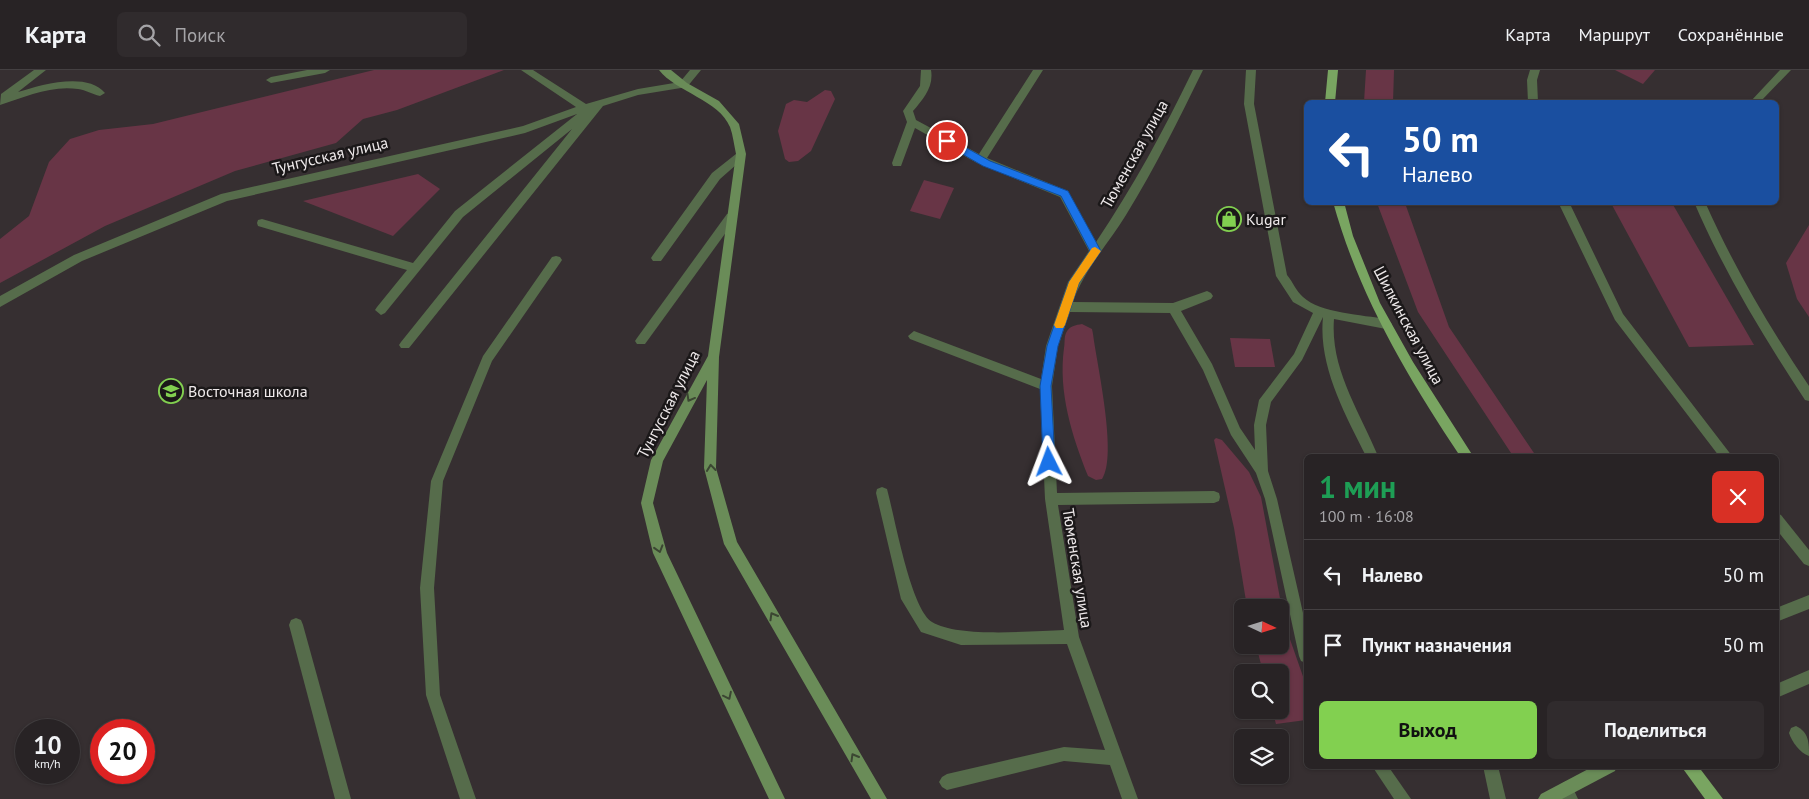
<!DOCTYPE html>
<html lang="ru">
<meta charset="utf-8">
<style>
body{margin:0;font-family:"PT Sans",sans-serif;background:#302b2d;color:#f1f3f6;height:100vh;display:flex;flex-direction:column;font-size:19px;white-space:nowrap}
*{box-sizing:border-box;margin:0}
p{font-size:16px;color:#a5a4a7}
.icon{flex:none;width:28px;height:28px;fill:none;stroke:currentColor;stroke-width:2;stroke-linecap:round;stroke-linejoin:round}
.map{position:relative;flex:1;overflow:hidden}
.panel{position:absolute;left:1304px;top:384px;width:475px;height:315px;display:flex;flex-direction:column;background:#282325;border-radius:8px;box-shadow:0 1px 4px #0004,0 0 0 1px #444042}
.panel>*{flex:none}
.banner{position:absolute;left:1304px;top:30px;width:475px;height:105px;border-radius:8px;box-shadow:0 1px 4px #0004,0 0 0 1px #444042;background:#1a4fa0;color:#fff;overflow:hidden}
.needle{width:32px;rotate:94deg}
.tools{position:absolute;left:1234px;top:529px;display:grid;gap:10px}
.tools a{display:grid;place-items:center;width:55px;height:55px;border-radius:8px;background:#282325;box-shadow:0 1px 4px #0004,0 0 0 1px #444042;font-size:25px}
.speed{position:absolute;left:15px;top:649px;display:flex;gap:10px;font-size:25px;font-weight:700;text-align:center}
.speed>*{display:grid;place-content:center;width:65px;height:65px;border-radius:50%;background:#282325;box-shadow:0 1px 4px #0004,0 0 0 1px #444042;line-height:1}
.speed small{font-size:12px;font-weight:400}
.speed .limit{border:8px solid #d22;background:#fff;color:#111}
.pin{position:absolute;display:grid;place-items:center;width:42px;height:42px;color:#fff;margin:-21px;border:2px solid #fff;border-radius:50%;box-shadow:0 1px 5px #0007}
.me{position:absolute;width:55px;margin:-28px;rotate:357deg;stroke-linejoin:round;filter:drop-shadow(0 0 4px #0008)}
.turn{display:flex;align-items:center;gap:18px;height:105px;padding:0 15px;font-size:22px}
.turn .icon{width:65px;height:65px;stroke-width:2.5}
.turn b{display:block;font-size:35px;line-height:42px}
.round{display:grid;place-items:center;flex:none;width:52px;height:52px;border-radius:8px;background:#302b2d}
.summary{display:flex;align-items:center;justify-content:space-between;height:85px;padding:0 15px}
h1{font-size:30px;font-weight:700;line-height:38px;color:#1e9e55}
.button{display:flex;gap:10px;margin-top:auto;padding:10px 15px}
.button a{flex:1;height:58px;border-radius:8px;background:#82d050;color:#111;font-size:20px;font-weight:700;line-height:58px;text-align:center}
.button a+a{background:#302b2d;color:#f1f3f6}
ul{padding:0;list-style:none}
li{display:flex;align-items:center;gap:15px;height:70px;padding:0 15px;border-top:1px solid #444042}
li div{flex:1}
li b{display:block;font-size:19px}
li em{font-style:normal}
header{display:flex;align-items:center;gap:30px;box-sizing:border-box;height:70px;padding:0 25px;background:#282325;border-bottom:1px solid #444042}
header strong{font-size:24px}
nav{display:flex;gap:28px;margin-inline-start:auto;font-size:18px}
.search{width:350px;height:45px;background:#302b2d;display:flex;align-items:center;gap:12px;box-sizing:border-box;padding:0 18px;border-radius:8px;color:#a5a4a7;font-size:19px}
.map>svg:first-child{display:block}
</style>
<header>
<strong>Карта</strong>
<div class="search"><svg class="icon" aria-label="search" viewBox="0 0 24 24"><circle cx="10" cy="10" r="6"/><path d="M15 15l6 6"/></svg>Поиск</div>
<nav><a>Карта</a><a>Маршрут</a><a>Сохранённые</a></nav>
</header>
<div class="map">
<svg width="1809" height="729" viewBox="0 0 1809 729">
<rect width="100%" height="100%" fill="#362f31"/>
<!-- green -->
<g fill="#683546">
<path d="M374,0H504L397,40L363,49L336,73L235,101L105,156L0,213V169L29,146L49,92L70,69L99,60L153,54Z"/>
<path d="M1366,0H1394L1393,32H1364Z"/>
<path d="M1615,0H1655L1643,14Z"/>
<path d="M825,20L831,21L835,29L811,81L798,91L789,92L785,89L778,61L786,34L794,30L807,32Z"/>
<path d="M418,104L440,119L393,166L303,131Z"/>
<path d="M924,110L954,118L940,149L910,141Z"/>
<path d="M1377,133H1405L1449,257L1536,386H1513L1418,242Z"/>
<path d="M1672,133L1754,275L1689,277L1612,135Z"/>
<path d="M1809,155V247L1797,229L1786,193Z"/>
<path d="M1082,254L1092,259L1093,264C1097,295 1118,386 1102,409L1096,410L1088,406C1072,366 1058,322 1064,278C1065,274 1064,267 1066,263C1069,256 1076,255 1082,254Z"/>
<path d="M1230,268L1270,269L1275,297H1235Z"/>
<path d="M1216,368L1222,370L1249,402L1261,427L1285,555L1306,615V650L1276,654L1272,640H1280V602H1263L1256,575H1280V538L1247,537L1234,458L1214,370Z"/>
</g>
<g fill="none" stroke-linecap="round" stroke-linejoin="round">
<!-- service -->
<g fill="#566c4b" fill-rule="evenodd">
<path d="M34,0H46L18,22C40,15 87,1 105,23L100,26C92,24 86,20 78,19C51,15 25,27 0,35L1,24Z"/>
<path d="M307,0H330L325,3L271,13L266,10L271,7Z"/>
<path d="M521,0H533L586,34L638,19L680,12L690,0H701L687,17L638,25L603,36L409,278H401L399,275L401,272L572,59L463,147L385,243L381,245L375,240L377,237L407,200L258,156L257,153L258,150L262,149L413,193L455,141L577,44L525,63L227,131L82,191L0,237V226L74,185L221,124L523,56L576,37Z"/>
<path d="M921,0H931C934,17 923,29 913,41L916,50L979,84L1033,0H1043L987,88L1068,121L1096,172C1133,117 1164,60 1193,0H1203C1179,49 1155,98 1126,145C1108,174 1084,200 1073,232L1173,233L1207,221L1211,223L1213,226L1211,229L1181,241L1212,294L1240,358L1255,380L1254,355L1259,330L1294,284L1313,243L1293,232L1276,206L1244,34L1246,0H1256L1254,34L1287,205C1293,212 1296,221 1303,227C1320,243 1363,245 1386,249L1392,254L1386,259L1334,249C1330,299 1360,342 1378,386H1366C1345,344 1318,296 1323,247L1302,290L1271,332L1266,355L1268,401L1277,429L1306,556V593L1301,591L1299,586L1265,429L1256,403L1231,365L1203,300L1170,243L1070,242L1058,276L1052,316L1057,423L1214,421L1219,423L1220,427L1219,431L1214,433L1058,435L1079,567L1138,729H1122L1110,695L1064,691L947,720L942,717L939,712L942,707L947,704L1064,677L1105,680L1067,574L961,575L921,562L901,529L876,423L877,419L882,417L887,419L888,423C895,449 911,539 932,552C958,568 1032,561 1064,560L1045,429L1040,319L910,269L908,266L914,261L1041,309L1046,276L1068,212L1089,181L1060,127L977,93L915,58L901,96H893L892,93L907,52L903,41L920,16Z"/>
<path d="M1530,0H1540L1537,10L1538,32H1528L1527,10Z"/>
<path d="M1780,0H1791L1760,32H1750Z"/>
<path d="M741,80L745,81V87L720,109L661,191H653L651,188L653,185L712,103Z"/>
<path d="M1558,132H1569L1623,244L1732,386H1719L1615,250Z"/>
<path d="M1694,132H1705C1734,197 1769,257 1809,316V331L1805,330C1763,266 1724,202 1694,132Z"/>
<path d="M731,143L735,144L736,147L735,150L645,274H637L635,271L637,268L727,144Z"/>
<path d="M556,186L560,187L562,190L560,193L492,291L443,411L434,518L440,625L476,729H460L426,625L420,518L431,411L483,286L552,187Z"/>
<path d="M1776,443L1781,445L1809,480V496L1804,494L1776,459Z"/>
<path d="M1809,525V539L1776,552V538Z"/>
<path d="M296,548L301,550L303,555L351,729H335L289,555L291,550Z"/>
<path d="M1809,600V614L1776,628V614Z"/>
<path d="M1796,656C1809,662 1809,673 1809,686C1800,683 1792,672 1789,663L1791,658Z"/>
<path d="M1372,696H1388L1411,729H1394Z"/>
<path d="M1483,696H1498L1506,729H1490Z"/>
<path d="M1566,711L1571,714L1578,729H1562L1558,719L1561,714Z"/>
</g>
<!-- secondary -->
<g fill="#6a8c58" fill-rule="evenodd">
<path d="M659,0H671L687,13L719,31L739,54L746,84L719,287L716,398L737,472L887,729H871L724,474L704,398L707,310L663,391L653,433L667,483L785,729H769L653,483L641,433L651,390L708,286L736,84C734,75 733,65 730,57C719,30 676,22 659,0Z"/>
<path d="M1594,696H1617L1615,701L1562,729H1538L1541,724Z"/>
</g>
<!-- primary -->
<g fill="#79a561" fill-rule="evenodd">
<path d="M1328,0H1338L1335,32H1325Z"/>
<path d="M1333,132H1344L1353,166L1380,233L1413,292L1473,386H1460C1407,306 1359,226 1333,132Z"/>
<path d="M1681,696H1698L1723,729H1705Z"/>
</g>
</g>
<!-- one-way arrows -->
<defs><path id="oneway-chevron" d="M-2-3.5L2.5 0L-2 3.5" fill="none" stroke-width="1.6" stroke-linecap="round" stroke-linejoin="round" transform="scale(1.25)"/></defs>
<g stroke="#3b4632">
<use href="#oneway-chevron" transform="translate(690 328) rotate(119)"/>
<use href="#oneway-chevron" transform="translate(711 398) rotate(-96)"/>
<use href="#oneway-chevron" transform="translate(659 479) rotate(73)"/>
<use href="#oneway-chevron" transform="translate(773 546) rotate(-120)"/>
<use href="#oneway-chevron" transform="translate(728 626) rotate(64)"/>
<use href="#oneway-chevron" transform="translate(854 687) rotate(-120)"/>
</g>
<!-- route -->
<path fill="#1a73e8" stroke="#114b97" d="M947,67L990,91L1068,121L1101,181L1079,213L1058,276L1051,316L1055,392L1049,397L1043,392L1040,316L1047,276L1069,212L1090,181L1061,126L983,96L943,73V68Z"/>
<!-- slow -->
<path fill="#f59e0b" d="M1095,177L1101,181L1079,213L1065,255L1063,258H1056L1054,255L1069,212L1092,178Z"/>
<!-- icons -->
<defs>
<symbol id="shop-ring" viewBox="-11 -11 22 22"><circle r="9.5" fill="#1b1819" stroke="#82d050" stroke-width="1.5"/><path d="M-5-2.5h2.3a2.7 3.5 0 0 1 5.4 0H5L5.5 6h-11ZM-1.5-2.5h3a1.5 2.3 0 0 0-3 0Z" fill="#82d050"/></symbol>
<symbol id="school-ring" viewBox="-11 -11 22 22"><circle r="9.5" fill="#1b1819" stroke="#82d050" stroke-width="1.5"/><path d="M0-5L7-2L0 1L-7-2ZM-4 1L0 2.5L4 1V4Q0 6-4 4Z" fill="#82d050"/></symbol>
</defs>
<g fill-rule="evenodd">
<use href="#shop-ring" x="1215" y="135" width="28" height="28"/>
<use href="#school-ring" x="157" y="307" width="28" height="28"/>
</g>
<g text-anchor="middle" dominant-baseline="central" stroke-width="5" stroke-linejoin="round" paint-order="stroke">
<!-- street labels -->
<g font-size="16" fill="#eee9ea" stroke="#1b1819">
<text transform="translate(1134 84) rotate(-61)">Тюменская улица</text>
<text transform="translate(330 85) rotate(-13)">Тунгусская улица</text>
<text transform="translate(1409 255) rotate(62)">Шилкинская улица</text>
<text transform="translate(668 334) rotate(-63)">Тунгусская улица</text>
<text transform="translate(1078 498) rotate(81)">Тюменская улица</text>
</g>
<!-- poi labels -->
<g font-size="16" fill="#eee9ea" stroke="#1b1819" text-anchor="start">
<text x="1246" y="149">Kugar</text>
<text x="188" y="321">Восточная школа</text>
</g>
</g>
</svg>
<div class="tools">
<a><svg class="needle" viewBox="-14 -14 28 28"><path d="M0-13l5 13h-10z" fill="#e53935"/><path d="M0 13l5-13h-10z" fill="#a5a4a7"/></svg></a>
<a><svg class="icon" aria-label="search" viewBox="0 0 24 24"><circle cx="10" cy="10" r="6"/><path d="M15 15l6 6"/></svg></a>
<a><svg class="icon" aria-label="layers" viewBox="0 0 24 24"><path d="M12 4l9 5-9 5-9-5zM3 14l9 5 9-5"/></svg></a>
</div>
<div class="speed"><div>10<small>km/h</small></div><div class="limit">20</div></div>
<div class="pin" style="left:947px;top:71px;background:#d93025"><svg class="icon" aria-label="arrive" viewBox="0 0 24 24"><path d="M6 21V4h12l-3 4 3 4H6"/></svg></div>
<svg class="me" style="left:1049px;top:392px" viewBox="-20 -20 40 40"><path d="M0-17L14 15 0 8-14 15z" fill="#1a73e8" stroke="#fff" stroke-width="4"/></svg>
<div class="banner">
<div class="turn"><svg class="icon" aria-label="left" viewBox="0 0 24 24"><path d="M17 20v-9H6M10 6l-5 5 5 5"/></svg><div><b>50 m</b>Налево</div></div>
</div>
<section class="panel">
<div class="summary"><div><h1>1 мин</h1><p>100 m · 16:08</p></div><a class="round" style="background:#d93025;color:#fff"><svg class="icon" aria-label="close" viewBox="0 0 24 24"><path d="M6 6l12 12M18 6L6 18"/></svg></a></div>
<ul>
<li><svg class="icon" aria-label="left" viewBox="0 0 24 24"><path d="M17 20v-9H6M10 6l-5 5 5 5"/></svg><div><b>Налево</b></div><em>50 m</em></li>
<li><svg class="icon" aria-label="arrive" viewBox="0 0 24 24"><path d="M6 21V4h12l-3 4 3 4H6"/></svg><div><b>Пункт назначения</b></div><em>50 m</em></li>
</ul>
<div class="button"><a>Выход</a><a>Поделиться</a></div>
</section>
</div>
